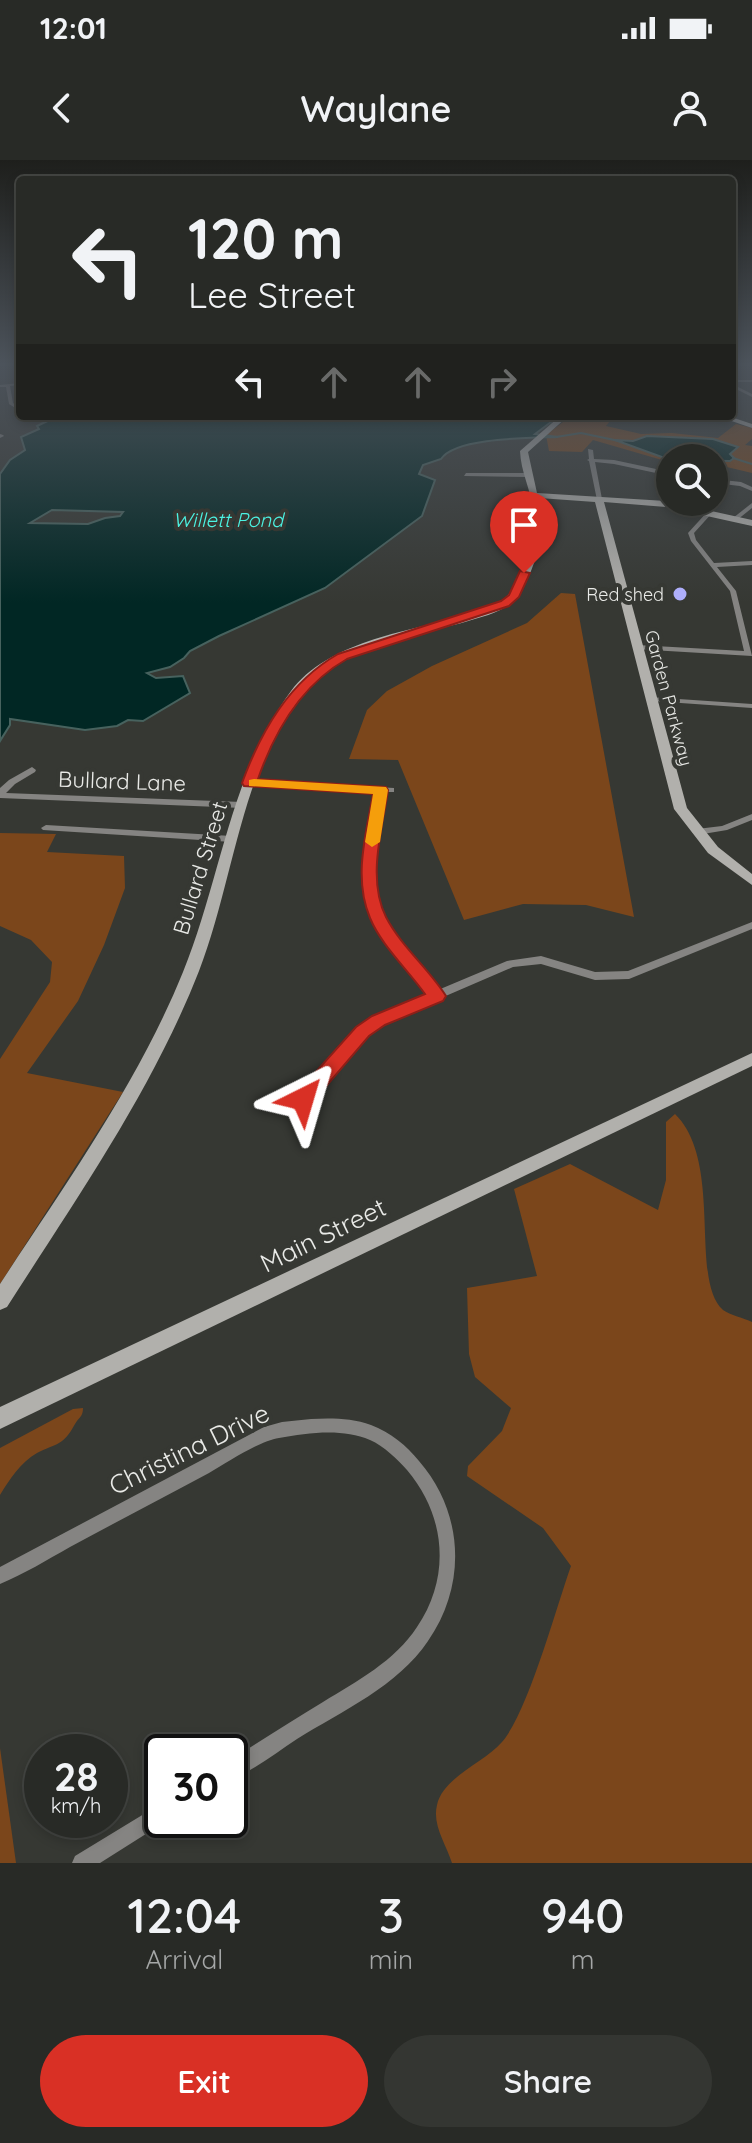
<!DOCTYPE html>
<style>
body{margin:0;font-family:Quicksand,sans-serif;background:#343632;color:#f1f3f6;height:100vh;display:flex;flex-direction:column;font-size:30px;white-space:nowrap}
*{box-sizing:border-box;margin:0}
p{font-size:26px;color:#a5a7a7}
.icon{flex:none;width:44px;height:44px;fill:none;stroke:currentColor;stroke-width:2;stroke-linecap:round;stroke-linejoin:round}
.map{position:relative;height:1703px;overflow:hidden}
.side{display:flex;flex-direction:column;background:#282a26;flex:1}
.side>*{flex:none}
.guide{position:absolute;left:16px;top:16px;width:720px;height:244px;border-radius:8px;box-shadow:0 4px 12px #0003,0 0 0 2px #444643;background:#282a26;color:#f1f3f6;overflow:hidden}
.controls{position:absolute;left:656px;top:284px;display:grid;gap:16px}
.controls a{display:grid;place-items:center;width:72px;height:72px;border-radius:50%;background:#282a26;box-shadow:0 4px 12px #0003,0 0 0 2px #444643;font-size:40px}
.speed{position:absolute;left:24px;top:1574px;display:flex;gap:16px;font-size:40px;font-weight:700;text-align:center}
.speed>*{display:grid;place-content:center;width:104px;height:104px;border-radius:50%;background:#282a26;box-shadow:0 4px 12px #0003,0 0 0 2px #444643;line-height:1}
.speed small{font-size:20px;font-weight:400}
.speed .limit{border:4px solid #111;border-radius:12px;background:#fff;color:#111}
.pin{position:absolute;display:grid;place-items:center;width:68px;height:68px;color:#fff;margin:-82px -34px;border-radius:50% 50% 50% 0;rotate:-45deg;box-shadow:0 0 8px #0007}
.pin .icon{rotate:45deg}
.me{position:absolute;width:88px;margin:-44px;rotate:40deg;stroke-linejoin:round;filter:drop-shadow(0 0 6px #0008)}
.turn{display:flex;align-items:center;gap:28px;height:168px;padding:0 40px;font-size:36px}
.turn .icon{width:104px;height:104px;stroke-width:2.5}
.turn b{display:block;font-size:56px;line-height:68px}
.lanes{display:flex;align-items:center;height:76px;padding:0 40px;background:#0003;justify-content:center;gap:40px;direction:ltr}
.lanes .off{opacity:.35}
.eta{display:flex;justify-content:space-evenly;align-items:center;height:136px;text-align:center}
.eta b{font-size:48px;font-weight:600;line-height:56px}
.cta{display:flex;gap:16px;margin-top:auto;padding:16px 40px}
.cta a{flex:1;height:92px;border-radius:48px;background:#d93025;color:#fff;font-size:32px;font-weight:600;line-height:92px;text-align:center}
.cta a+a{background:#343632;color:#f1f3f6}
.status{display:flex;justify-content:space-between;align-items:center;height:56px;padding:0 40px;background:#282a26;direction:ltr}
.status svg{height:22px;fill:currentColor}
header{display:flex;justify-content:space-between;align-items:center;height:104px;padding:0 40px;background:#282a26;font-size:36px;font-weight:600}
.map>svg:first-child{display:block}
</style>
<div class="status"><b>12:01</b><svg viewBox="0 0 49 12"><path d="M0 12V9h3v3zM5 12V6h3v6zM10 12V3h3v9zM15 12V0h3v12zM26 1h20v11H26zM47 4h2v5h-2z"/></svg></div>
<header><svg class="icon" aria-label="back" viewBox="0 0 24 24"><path d="M15 5l-7 7 7 7"/></svg>Waylane<svg class="icon" aria-label="person" viewBox="0 0 24 24"><circle cx="12" cy="8" r="4"/><path d="M4 21q1-7 8-7t8 7"/></svg></header>
<div class="map">
<svg width="752" height="1703" viewBox="0 0 752 1703">
<rect width="100%" height="100%" fill="#363833"/>
<!-- green -->
<g fill="#7b461b">
<path d="M571,256H614L606,266L641,274L672,273L718,278L736,264L752,268V279L745,285L752,286V313L714,304V298L662,300L593,280L582,292L549,291L546,275Z"/>
<path d="M561,433L575,434L634,757L586,745L523,744L464,760L398,600L349,599L367,550L387,531L432,506L527,463Z"/>
<path d="M0,673L56,674L47,692L124,696L125,728L104,785L78,841L27,913L123,932L0,1124V899L50,822L52,802L31,780L0,766Z"/>
<path d="M675,954C724,1002 689,1120 723,1150C730,1155 744,1158 752,1162V1703H452C446,1684 432,1665 437,1645C443,1617 484,1603 502,1582C528,1552 556,1448 571,1406L543,1368L467,1316L468,1306L502,1271L511,1248L475,1217L469,1194L467,1128L537,1116L514,1029L570,1004L658,1050L666,1020V962Z"/>
<path d="M83,1248C83,1257 79,1257 75,1264C63,1286 57,1283 37,1293C21,1302 9,1320 0,1335V1288L73,1249Z"/>
<path d="M0,1588L16,1703H0Z"/>
</g>
<!-- water -->
<g fill="#012724" stroke="#47625e" stroke-width="2" fill-rule="evenodd">
<path d="M58,256H559L535,274L558,277C532,278 455,277 441,299L423,305L419,314L435,320L422,356L325,428L219,476L190,491L184,498L170,507L147,513L156,518L183,516L190,533L143,561L128,560L117,566L85,570L10,559V565L0,581V314L10,300L25,290L21,277L39,269L37,266ZM52,350L123,352L120,356L105,358L88,364L30,363Z"/>
<path d="M647,276L713,279L738,287L730,294L734,298L730,301L670,300L615,280L633,281Z"/>
</g>
<g fill="none" stroke-linecap="round" stroke-linejoin="round">
<!-- stream -->
<g stroke="#47625e" stroke-width="2">
<path d="M556,277L581,273L619,281"/>
<path d="M733,298L752,304"/>
</g>
<!-- street -->
<g fill="#858482" fill-rule="evenodd">
<rect x="732" y="220" width="20" height="2"/>
<path d="M20,223V225L10,226L13,243L19,248L17,249L9,244L6,227H0V225Z"/>
<path d="M732,224L752,234V237L732,227Z"/>
<path d="M659,256H682L640,261L637,259Z"/>
<path d="M0,274L3,275L4,276L0,278Z"/>
<path d="M588,289L593,290L594,299L614,300L670,312V316L614,304L595,302L602,339L597,340L589,301L587,300L589,299Z"/>
<path d="M466,313H529L532,315L529,317L464,316Z"/>
<path d="M714,319L741,322L752,327V331L740,326L714,323Z"/>
<path d="M752,343V348L737,360H733V358Z"/>
<path d="M708,351L713,352L694,373L696,380L714,403L752,401V405L717,407L736,431L752,496L634,489L633,487L637,485L744,491L730,431L691,381L688,373Z"/>
<path d="M649,537L752,544V548L652,541L648,539Z"/>
<path d="M32,607L36,610L35,612L15,624L6,633L242,642L246,645L242,648L0,638V628L9,620Z"/>
<path d="M249,620L394,628V632H385C381,657 374,682 373,707C371,759 407,793 438,830L507,801L541,796L595,812L628,811L752,762V769L629,819L595,820L541,804L513,807L383,863L367,875L307,942H299L297,939L299,936L359,869L375,857L429,834C398,796 361,759 364,705C365,681 372,656 376,632L246,625L245,623Z"/>
<path d="M752,654V660L727,670L697,675L692,672L697,669L722,666Z"/>
<path d="M46,665L232,676L237,679L232,682L43,670L41,668Z"/>
<path d="M311,1259C331,1258 352,1258 371,1265C390,1272 407,1286 419,1301C464,1353 467,1425 428,1481C398,1526 342,1551 297,1579C276,1593 254,1610 230,1620V1600C261,1581 291,1561 323,1542C357,1521 395,1501 417,1467C451,1417 446,1356 407,1310C397,1299 384,1286 370,1280C342,1268 308,1273 279,1278C259,1281 228,1302 209,1313C163,1338 116,1362 70,1387C47,1400 24,1414 0,1424V1407L264,1267L282,1262Z"/>
<path d="M162,1643V1660H168L100,1703H72L75,1696Z"/>
</g>
<!-- secondary -->
<g fill="#b1b0ac" fill-rule="evenodd">
<path d="M560,256H568L528,292L537,333L666,341L752,360V366L666,347L604,342L687,648L718,687L752,714V725L708,693L674,649L595,342L539,338C545,361 543,380 534,403C529,417 522,434 510,444C497,454 480,457 465,462C411,477 338,486 301,533C240,612 234,721 199,811C152,931 76,1039 7,1147L0,1150V1124C66,1023 138,923 183,812C221,719 230,614 291,531C328,482 404,472 460,457C475,452 492,449 504,439C521,424 533,390 534,368C537,341 521,317 520,291Z"/>
<path d="M717,256H728L752,264V268Z"/>
<path d="M752,893V906L0,1269V1247Z"/>
</g>
</g>
<!-- sky -->
<linearGradient id="sky" x2="0" y2="1"><stop stop-color="#1e1f1c"/><stop offset="0.46" stop-color="#4c535b"/><stop offset="1" stop-color="#4c535b" stop-opacity="0"/></linearGradient>
<rect width="752" height="443" fill="url(#sky)"/>
<!-- route -->
<path fill="#d93025" stroke="#8d1f18" stroke-width="2" d="M520,411L530,413L519,437L509,446L347,499C301,525 275,570 258,619L386,627L388,630C382,670 367,719 386,757C401,786 429,809 446,836L443,841L385,865L369,876L310,945H296L293,939L296,934L356,867L372,856L425,834C408,810 381,785 370,758C353,718 366,674 373,634L244,626L242,623C261,571 289,522 338,494L501,441L509,435Z"/>
<!-- slow -->
<path fill="#f59e0b" d="M254,619L386,627L388,630L380,682L372,687L365,682L373,634L249,626V620Z"/>
<!-- markers -->
<circle fill="#aeaefb" stroke="#363833" stroke-width="3" cx="680" cy="434" r="8"/>
<g text-anchor="middle" dominant-baseline="central" stroke-width="8" stroke-linejoin="round" paint-order="stroke">
<!-- far-poi labels -->
<g font-size="18" fill="#e9eae7" stroke="#363833" text-anchor="end">
<text x="664" y="434">Red shed</text>
</g>
<!-- far-street labels -->
<g font-size="18" fill="#e9eae7" stroke="#363833">
<text transform="translate(669 538) rotate(75)">Garden Parkway</text>
</g>
<!-- far-water labels -->
<g font-size="20" font-style="italic" fill="#4bf2e2" stroke="#363833">
<text x="228" y="359">Willett Pond</text>
</g>
<!-- street labels -->
<g font-size="22" fill="#e9eae7" stroke="#363833">
<text transform="translate(122 621) rotate(2)">Bullard Lane</text>
<text transform="translate(200 708) rotate(-73)">Bullard Street</text>
</g>
<!-- near-street labels -->
<g font-size="26" fill="#e9eae7" stroke="#363833">
<text transform="translate(323 1075) rotate(-26)">Main Street</text>
<text transform="translate(189 1289) rotate(-26)">Christina Drive</text>
</g>
</g>
</svg>
<div class="controls">
<a><svg class="icon" aria-label="search" viewBox="0 0 24 24"><circle cx="10" cy="10" r="6"/><path d="M15 15l6 6"/></svg></a>
</div>
<div class="speed"><div>28<small>km/h</small></div><div class="limit">30</div></div>
<div class="pin" style="left:524px;top:413px;background:#d93025"><svg class="icon" aria-label="arrive" viewBox="0 0 24 24"><path d="M6 21V4h12l-3 4 3 4H6"/></svg></div>
<svg class="me" style="left:303px;top:939px" viewBox="-20 -20 40 40"><path d="M0-17L14 15 0 8-14 15z" fill="#d93025" stroke="#fff" stroke-width="4"/></svg>
<div class="guide">
<div class="turn"><svg class="icon" aria-label="left" viewBox="0 0 24 24"><path d="M17 20v-9H6M10 6l-5 5 5 5"/></svg><div><b>120 m</b>Lee Street</div></div>
<div class="lanes"><svg class="icon" aria-label="left" viewBox="0 0 24 24"><path d="M17 20v-9H6M10 6l-5 5 5 5"/></svg><svg class="icon off" aria-label="ahead" viewBox="0 0 24 24"><path d="M12 20V5M6 11l6-6 6 6"/></svg><svg class="icon off" aria-label="ahead" viewBox="0 0 24 24"><path d="M12 20V5M6 11l6-6 6 6"/></svg><svg class="icon off" aria-label="right" viewBox="0 0 24 24"><path d="M7 20v-9h11M14 6l5 5-5 5"/></svg></div>
</div>
</div>
<section class="side">
<div class="eta">
<div><b>12:04</b><p>Arrival</p></div>
<div><b>3</b><p>min</p></div>
<div><b>940</b><p>m</p></div>
</div>
<div class="cta"><a>Exit</a><a>Share</a></div>
</section>
